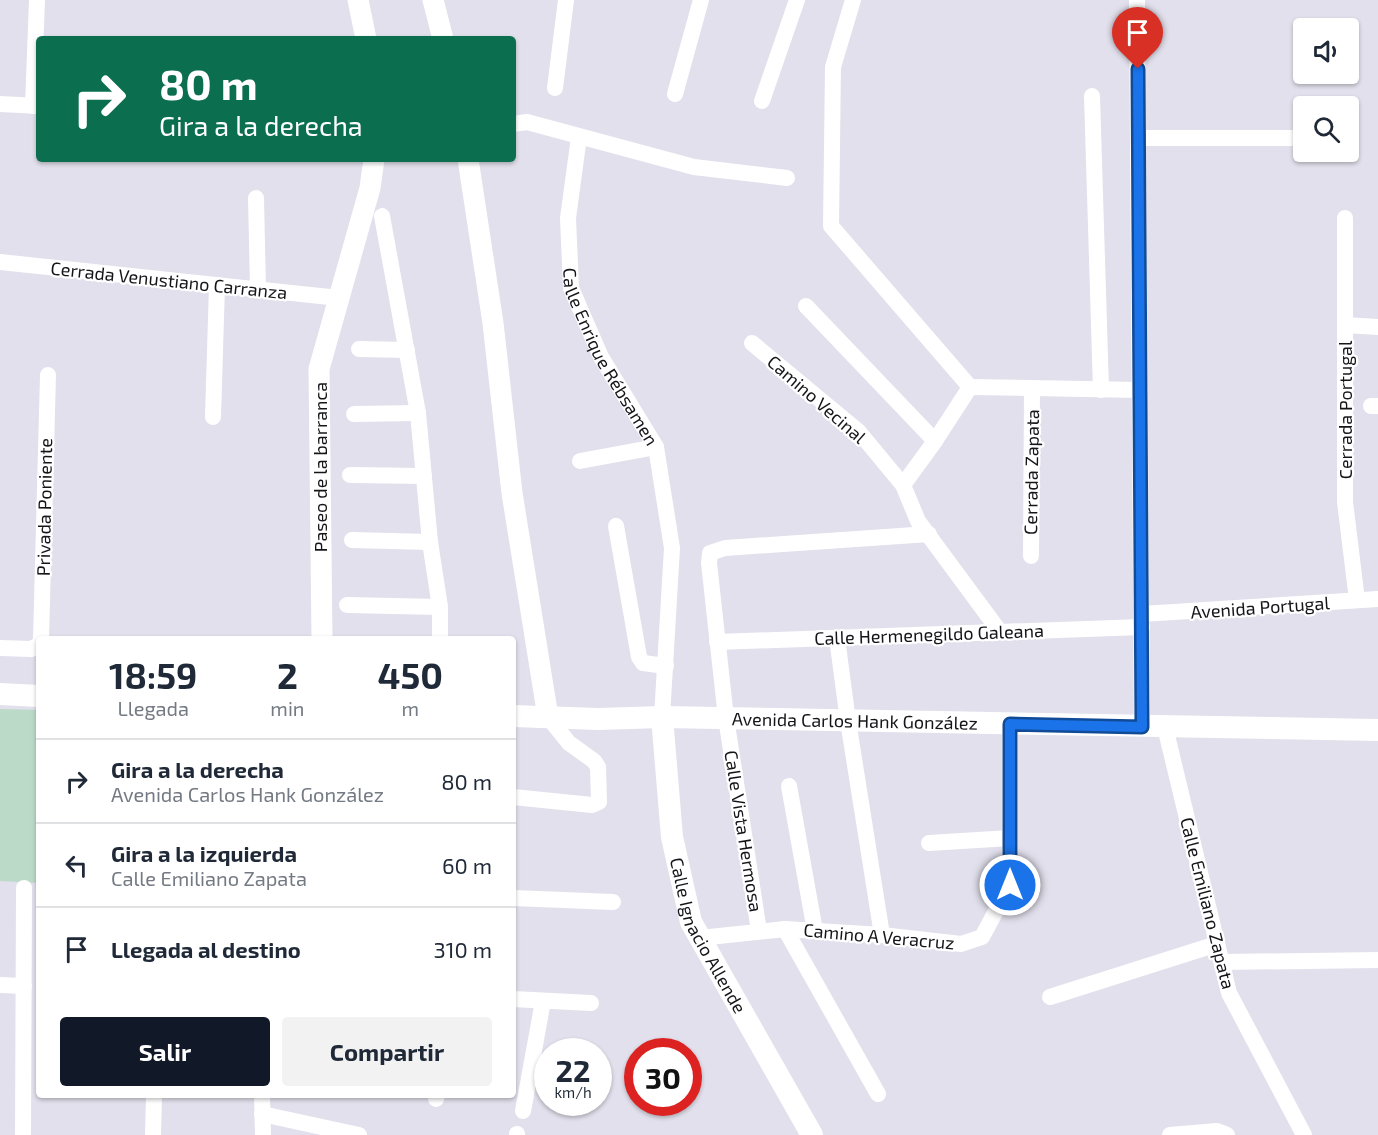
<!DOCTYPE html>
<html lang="es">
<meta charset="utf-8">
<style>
body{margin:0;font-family:"Exo 2",sans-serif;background:#f2f2f3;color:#1f2937;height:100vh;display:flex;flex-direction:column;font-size:22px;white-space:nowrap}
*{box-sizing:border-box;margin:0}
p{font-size:20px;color:#747a83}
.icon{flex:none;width:33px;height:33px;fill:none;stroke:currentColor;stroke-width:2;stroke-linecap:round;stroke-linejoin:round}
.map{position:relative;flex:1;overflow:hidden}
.side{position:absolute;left:36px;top:636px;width:480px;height:462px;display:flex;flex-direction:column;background:#fff;border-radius:6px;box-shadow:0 2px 4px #0004}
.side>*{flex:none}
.banner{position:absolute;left:36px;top:36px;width:480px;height:126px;border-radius:6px;box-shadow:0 2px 4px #0004;background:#0b6e4f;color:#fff;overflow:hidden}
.buttons{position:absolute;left:1293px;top:18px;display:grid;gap:12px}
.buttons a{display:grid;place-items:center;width:66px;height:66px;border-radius:6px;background:#fff;box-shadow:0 2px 4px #0004;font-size:30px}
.speed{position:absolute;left:534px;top:1038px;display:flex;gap:12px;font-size:30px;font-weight:700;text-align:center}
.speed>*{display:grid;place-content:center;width:78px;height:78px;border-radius:50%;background:#fff;box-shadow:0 2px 4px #0004;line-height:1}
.speed small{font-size:15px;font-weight:400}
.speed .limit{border:9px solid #d22;background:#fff;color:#111}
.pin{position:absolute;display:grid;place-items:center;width:51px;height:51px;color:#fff;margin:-62px -26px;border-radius:50% 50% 50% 0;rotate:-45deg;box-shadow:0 0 6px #0007}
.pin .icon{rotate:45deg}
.me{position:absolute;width:66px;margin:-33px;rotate:0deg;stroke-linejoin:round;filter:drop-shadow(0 0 4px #0008)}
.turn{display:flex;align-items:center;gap:21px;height:126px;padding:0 24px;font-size:27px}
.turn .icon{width:78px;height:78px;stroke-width:2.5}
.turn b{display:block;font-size:42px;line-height:51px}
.eta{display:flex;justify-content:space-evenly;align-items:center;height:102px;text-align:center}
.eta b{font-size:36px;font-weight:700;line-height:42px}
.cta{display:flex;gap:12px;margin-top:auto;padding:12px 24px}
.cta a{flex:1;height:69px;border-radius:6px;background:#111827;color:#fff;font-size:24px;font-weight:700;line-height:69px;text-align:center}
.cta a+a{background:#f2f2f3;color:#1f2937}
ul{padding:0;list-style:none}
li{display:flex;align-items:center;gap:18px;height:84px;padding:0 24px;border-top:2px solid #e0e1e3}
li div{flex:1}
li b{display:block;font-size:22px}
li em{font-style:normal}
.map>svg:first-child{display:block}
</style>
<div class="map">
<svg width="1378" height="1135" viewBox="0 0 1378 1135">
<rect width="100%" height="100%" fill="#e1e0ec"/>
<!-- green -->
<path fill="#bcdac8" d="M0,709L39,710V883L0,881Z"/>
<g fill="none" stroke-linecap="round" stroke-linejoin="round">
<!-- minor -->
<g stroke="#fff" stroke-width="16">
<path d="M853,0L833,67L831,226L970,387"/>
<path d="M1137,0L1142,727"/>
<path d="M555,88L566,0"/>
<path d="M675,94L701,0"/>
<path d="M1092,96L1101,390"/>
<path d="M762,101L797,0"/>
<path d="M0,104L39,106"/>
<path d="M33,106L37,0"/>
<path d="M513,124L527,122L694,167L787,178"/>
<path id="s1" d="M579,137L568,218L571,288L601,357L656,447L672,548L662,717"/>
<path d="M1138,138H1304"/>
<path d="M256,198L258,289"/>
<path d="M382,216L418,413L430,542L440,607V639"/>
<path d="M1345,218V502L1357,600"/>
<path d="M0,262L339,298"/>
<path d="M806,306L935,441"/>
<path d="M1345,325L1378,327"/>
<path d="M752,343L859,432L903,485L918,521L1000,632"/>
<path d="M359,349L407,350"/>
<path d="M970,387L1140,390"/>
<path d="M1371,406H1378"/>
<path d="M354,414L418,413"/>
<path d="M213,417L217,285"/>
<path d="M580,461L656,447"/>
<path d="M350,475L424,476"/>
<path d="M903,485L935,441L970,387"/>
<path d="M616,526L639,657L643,663L666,666"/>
<path d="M352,540L430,542"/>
<path d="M1031,556L1032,389"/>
<path d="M347,605L440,607"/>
<path d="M1142,614L1378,599"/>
<path d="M837,638L848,721L882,935"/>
<path d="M41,639L48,375"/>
<path d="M717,642L1142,627"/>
<path d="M0,648L31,649L39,645"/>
<path d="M1165,727L1229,993L1304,1135"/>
<path d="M789,786L815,931"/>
<path d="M513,797L592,805L599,802L598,767L594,761L569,743L548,717"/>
<path d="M929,843L1010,838"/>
<path d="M513,898L613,902"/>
<path d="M785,929L878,1094"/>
<path d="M759,931L726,718L709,563L710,553L725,548L929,534"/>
<path d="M700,938L785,929L882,935L961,944L982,937L1010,885V724"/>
<path d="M1222,962L1378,960"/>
<path d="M0,985L24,986"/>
<path d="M1050,997L1217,944"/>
<path d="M513,999L591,1003"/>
<path d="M262,1095L263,1135"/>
<path d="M436,1099L437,1095"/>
<path d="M523,1111L543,1001"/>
<path d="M262,1114L359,1135"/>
<path d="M23,1135L24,888"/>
<path d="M153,1135L154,1095"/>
<path d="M517,1135V1134"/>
<path d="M1170,1135L1217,1131L1227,1135"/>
</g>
<!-- tertiary -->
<g stroke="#fff" stroke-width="21">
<path d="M358,0L366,39"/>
<path d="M433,0L443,39"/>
<path d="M468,159L493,323L512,493L548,717"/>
<path d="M322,639L319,369L370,188L374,159"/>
</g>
<!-- secondary -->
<g stroke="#fff" stroke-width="22">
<path d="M0,694L39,696"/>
<path id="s2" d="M513,716L598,719L662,717L1378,730"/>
<path id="s3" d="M662,717L672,837L691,922L812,1135"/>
</g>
</g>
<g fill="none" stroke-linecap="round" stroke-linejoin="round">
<defs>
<path id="route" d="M1010,885V724L1142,727L1138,69"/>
</defs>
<!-- route casing -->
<use href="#route" stroke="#114b97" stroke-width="15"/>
<!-- route -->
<use href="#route" stroke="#1a73e8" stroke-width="10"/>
</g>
<g text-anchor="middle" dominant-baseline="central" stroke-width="4.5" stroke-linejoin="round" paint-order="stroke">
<!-- street labels -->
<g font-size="18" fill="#151418" stroke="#fff">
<text transform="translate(169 280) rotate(6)">Cerrada Venustiano Carranza</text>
<text stroke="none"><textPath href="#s1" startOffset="230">Calle Enrique Rébsamen</textPath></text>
<text transform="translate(817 399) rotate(41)">Camino Vecinal</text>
<text transform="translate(1345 410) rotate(-90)">Cerrada Portugal</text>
<text transform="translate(320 467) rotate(-90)">Paseo de la barranca</text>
<text transform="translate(1031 472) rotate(-89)">Cerrada Zapata</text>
<text transform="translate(44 507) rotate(-89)">Privada Poniente</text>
<text transform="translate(1260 607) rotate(-4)">Avenida Portugal</text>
<text transform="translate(929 634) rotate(-2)">Calle Hermenegildo Galeana</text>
<text stroke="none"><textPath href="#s2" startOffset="342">Avenida Carlos Hank González</textPath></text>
<text transform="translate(744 831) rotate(81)">Calle Vista Hermosa</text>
<text transform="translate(1208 903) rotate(76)">Calle Emiliano Zapata</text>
<text stroke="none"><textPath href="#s3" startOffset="226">Calle Ignacio Allende</textPath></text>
<text transform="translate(879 936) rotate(5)">Camino A Veracruz</text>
</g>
</g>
</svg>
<div class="buttons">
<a><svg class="icon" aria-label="sound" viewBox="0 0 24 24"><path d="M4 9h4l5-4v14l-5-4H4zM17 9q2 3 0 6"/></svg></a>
<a><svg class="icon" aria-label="search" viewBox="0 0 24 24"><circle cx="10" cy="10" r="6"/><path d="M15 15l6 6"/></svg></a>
</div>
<div class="speed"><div>22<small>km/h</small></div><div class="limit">30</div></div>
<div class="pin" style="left:1138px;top:69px;background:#d93025"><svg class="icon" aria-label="arrive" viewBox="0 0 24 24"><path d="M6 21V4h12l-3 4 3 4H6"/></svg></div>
<svg class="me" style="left:1010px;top:885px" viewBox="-20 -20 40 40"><circle r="17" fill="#1a73e8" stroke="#fff" stroke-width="3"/><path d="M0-11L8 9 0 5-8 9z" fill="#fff"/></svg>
<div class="banner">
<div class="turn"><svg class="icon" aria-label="right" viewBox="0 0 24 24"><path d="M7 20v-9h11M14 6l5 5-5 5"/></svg><div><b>80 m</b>Gira a la derecha</div></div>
</div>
<section class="side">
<div class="eta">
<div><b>18:59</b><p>Llegada</p></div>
<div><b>2</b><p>min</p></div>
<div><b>450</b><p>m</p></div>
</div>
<ul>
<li><svg class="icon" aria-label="right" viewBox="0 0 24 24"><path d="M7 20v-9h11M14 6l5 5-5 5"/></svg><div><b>Gira a la derecha</b><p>Avenida Carlos Hank González</p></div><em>80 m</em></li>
<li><svg class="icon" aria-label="left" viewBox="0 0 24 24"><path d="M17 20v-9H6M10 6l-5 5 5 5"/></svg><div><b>Gira a la izquierda</b><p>Calle Emiliano Zapata</p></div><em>60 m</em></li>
<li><svg class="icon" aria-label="arrive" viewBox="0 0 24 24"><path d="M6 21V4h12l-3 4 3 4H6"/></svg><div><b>Llegada al destino</b></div><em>310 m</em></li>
</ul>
<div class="cta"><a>Salir</a><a>Compartir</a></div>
</section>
</div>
